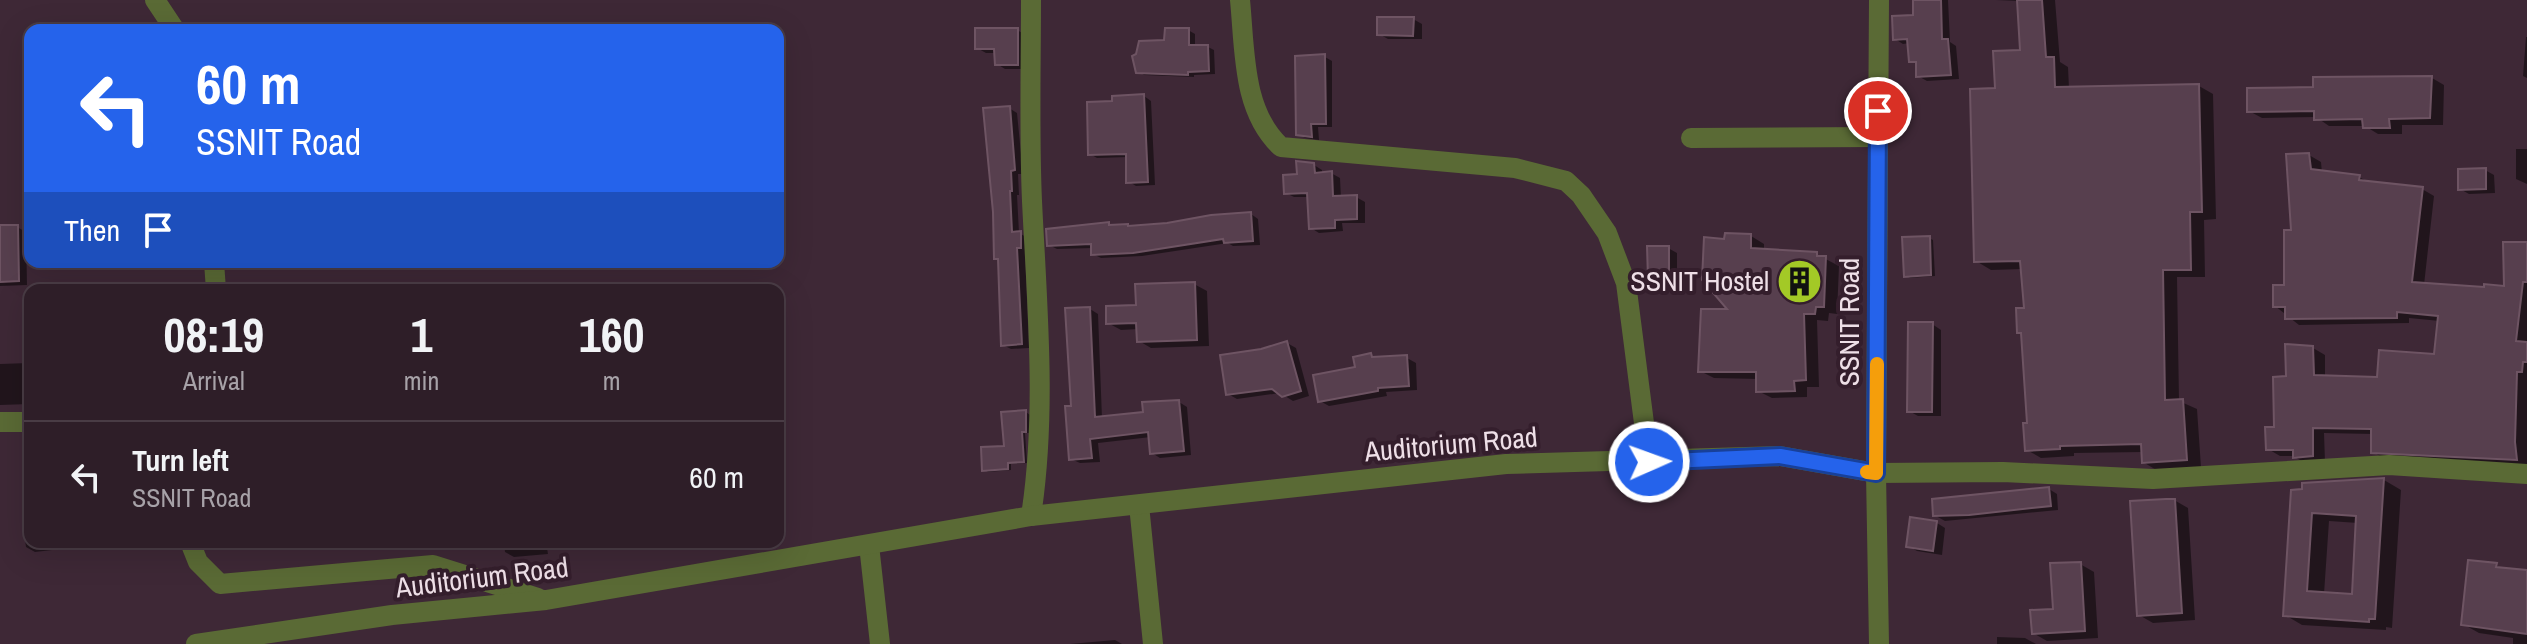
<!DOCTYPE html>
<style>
body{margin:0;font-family:"Archivo Narrow",sans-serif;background:#3a2b34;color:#f1f3f6;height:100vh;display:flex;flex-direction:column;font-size:30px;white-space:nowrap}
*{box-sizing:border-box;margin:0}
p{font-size:26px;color:#a7a2a8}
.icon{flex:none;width:44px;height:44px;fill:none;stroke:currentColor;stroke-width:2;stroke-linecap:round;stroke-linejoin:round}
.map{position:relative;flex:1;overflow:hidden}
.panel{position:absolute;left:24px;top:284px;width:760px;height:264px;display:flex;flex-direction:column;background:#2e1e28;border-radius:16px;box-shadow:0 8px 32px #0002,0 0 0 2px #493c45}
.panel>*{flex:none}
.hud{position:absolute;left:24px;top:24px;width:760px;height:244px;border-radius:16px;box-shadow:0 8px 32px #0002,0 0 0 2px #493c45;background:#2563eb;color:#fff;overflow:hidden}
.pin{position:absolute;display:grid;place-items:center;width:68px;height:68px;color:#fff;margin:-34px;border:4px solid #fff;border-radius:50%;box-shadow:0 2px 8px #0007}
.me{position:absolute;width:88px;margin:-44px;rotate:88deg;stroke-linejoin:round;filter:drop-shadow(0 0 6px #0008)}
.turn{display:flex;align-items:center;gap:28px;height:168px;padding:0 40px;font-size:36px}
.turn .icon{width:104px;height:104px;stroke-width:2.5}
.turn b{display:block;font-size:56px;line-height:68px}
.then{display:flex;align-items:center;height:76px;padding:0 40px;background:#0003;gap:16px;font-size:30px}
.eta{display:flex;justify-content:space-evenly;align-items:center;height:136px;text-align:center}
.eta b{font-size:48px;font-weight:700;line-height:56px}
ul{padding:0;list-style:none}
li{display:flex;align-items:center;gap:24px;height:112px;padding:0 40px;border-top:2px solid #493c45}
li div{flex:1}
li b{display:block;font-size:30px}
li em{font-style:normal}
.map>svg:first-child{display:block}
</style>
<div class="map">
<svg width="2527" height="644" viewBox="0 0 2527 644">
<rect width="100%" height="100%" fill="#3e2836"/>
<!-- shadow -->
<g fill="#0007" fill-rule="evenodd">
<path d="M1915,0H1948L1950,42L1956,46L1959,79L1927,81L1918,76V65L1911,61L1910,43L1903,44L1895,39L1916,17Z"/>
<path d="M1996,0H2055L2060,62L2068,67L2069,88L2199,86L2213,94L2216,219L2204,220L2205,277H2177L2179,401L2197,409L2201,467L2158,471L2143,462V452L2074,453V456L2041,458L2027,450L2029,425L2023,334L2019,332L2026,310L2023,269L1991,270L1976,261L1997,90L2022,51L2019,1Z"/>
<path d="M1413,19L1422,24V39H1388L1379,34Z"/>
<path d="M1017,30L1026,35V69H1005L997,64L996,53H986L977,48Z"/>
<path d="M1188,30L1195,34V47H1208L1214,50L1215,74L1194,75V77L1144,75L1138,71L1166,42Z"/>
<path d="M2526,37H2527V78L2523,76Z"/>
<path d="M1325,57L1332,61V127H1318L1319,140L1305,138L1298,134Z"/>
<path d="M2432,78L2444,85L2443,125H2402V134H2378L2365,126H2329L2316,117L2262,118L2249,111L2315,89Z"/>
<path d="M1144,96L1151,101L1155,185L1136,186L1128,181V157L1097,158L1090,154L1114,103Z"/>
<path d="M1009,108L1017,113L1023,174H1018L1019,195H1017L1019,233L1028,238L1029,251H1025L1029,348L1011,349L1003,345Z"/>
<path d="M2516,149H2527V184L2516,179Z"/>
<path d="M2309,155L2321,162L2322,173L2359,177L2370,183L2422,189L2434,196L2424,285L2486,289L2506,288L2527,244V466L2385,459L2373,452V434L2324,433L2325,462L2307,464L2293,456H2280L2268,449L2276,429L2288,378L2313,348L2325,355V377L2379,379L2436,357L2440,321L2409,318V323L2299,325L2275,306L2286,287L2293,232Z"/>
<path d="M1314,165L1322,170V174L1331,173L1340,178L1341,198L1356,197L1365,202V223H1342L1343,231L1319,233L1311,228L1309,197H1294L1286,193L1299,176Z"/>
<path d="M2485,170L2494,175L2495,193L2469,194L2460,189Z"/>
<path d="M1251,214L1258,219L1260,245L1233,246L1228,243L1142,256L1101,258L1093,254V248L1057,249L1049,245L1109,224L1115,227L1167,225Z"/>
<path d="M0,227H17L26,232L27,285L0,286Z"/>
<path d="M1751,236L1764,244V251L1816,254L1839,266L1837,314L1829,313L1828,321L1817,320L1819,387H1807V397L1772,398L1758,391V379L1714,378L1700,371L1731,311L1726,241Z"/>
<path d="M1929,238L1933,240L1935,276L1910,278L1906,275Z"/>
<path d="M1668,248L1677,253V283H1659L1650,278Z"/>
<path d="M64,262H86V264H68Z"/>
<path d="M1194,284L1207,291L1209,346L1151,348L1139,341V329L1121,330L1108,323L1138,307Z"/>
<path d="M1090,309L1098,314L1102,418L1145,413L1179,402L1187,407L1191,455L1160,458L1152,453L1151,437L1098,443L1100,462L1080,463L1071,459L1074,407Z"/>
<path d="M1932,324L1941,330V416H1918L1909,411Z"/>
<path d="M1287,343L1296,348L1309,396L1293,401L1280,393L1237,399L1228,394L1261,351Z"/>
<path d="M1371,355L1377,359L1407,358L1416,363L1417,390L1386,392L1387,396L1329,406L1320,401Z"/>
<path d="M29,363L30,404L0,405V364Z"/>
<path d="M1026,412L1030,415L1029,433H1025L1027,463L1011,464V470L988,472L984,469L1006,448Z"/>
<path d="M2384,480L2401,490L2392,628L2386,627V630L2302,625L2285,615L2293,492ZM2329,521L2358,523L2353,596L2324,594Z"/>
<path d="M2049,489L2057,494L2058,510L1945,521L1936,516L1934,501Z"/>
<path d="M2174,500L2188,508L2195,620L2153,623L2139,615Z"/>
<path d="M30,523V542H86V546L35,552L26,547L23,524Z"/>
<path d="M1937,523L1945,528L1942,555L1917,551L1908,546Z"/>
<path d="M460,542H491V544L465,545Z"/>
<path d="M504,542H546L548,554L514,557L505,552Z"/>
<path d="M2080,564L2094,572L2098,638L2047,641L2033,633L2055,611Z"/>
<path d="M2496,565L2504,570L2527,572V644H2513V638L2479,633L2463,624Z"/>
<path d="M1997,637L2025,638L2036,644H1997Z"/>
<path d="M1115,640L1122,644H1070Z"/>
</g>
<!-- building -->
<g fill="#573f4e" stroke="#6e5463" stroke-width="2" fill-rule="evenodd">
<path d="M1913,0H1941L1942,39H1948L1951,75L1916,77V62H1909L1907,39L1893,40L1892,16L1913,15Z"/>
<path d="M2017,0H2042L2046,57H2054L2055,87L2199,84L2202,212H2190L2191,270H2163L2165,400L2183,399L2187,460L2142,463L2141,444L2060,446V449L2025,451L2023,423H2027L2021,333H2017L2016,308H2024L2020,261L1974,262L1970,89L1995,88L1993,51L2020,50Z"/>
<path d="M1377,17H1414L1413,36L1377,35Z"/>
<path d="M975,28H1018V65H995L994,49H975Z"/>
<path d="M1165,28H1189V45H1208L1209,71L1188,72V75L1136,73L1132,56L1136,54L1139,41L1164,40Z"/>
<path d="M1325,54L1326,124H1311L1312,137L1296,135L1295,56Z"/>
<path d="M2432,76L2430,118L2389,119L2390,128H2363L2362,119L2314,120V111L2247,112V88L2313,87V77Z"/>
<path d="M1144,94L1148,182L1126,183V154L1088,155L1087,102L1112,101V96Z"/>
<path d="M1010,106L1015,170L1011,171L1012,191H1010L1012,232L1021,231V248H1017L1022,344L1001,346L998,259H994L993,212L983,108Z"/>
<path d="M2309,153L2311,169L2360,175L2359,180L2423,187L2412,282L2484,287V284L2504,286L2503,242H2527V282H2523L2516,341L2527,342V362H2523L2522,372H2517L2515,442L2517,460L2371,453V429L2313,428V456L2293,458V450H2266L2265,427H2274L2273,377L2286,376L2285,344L2313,346L2314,375L2377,377L2379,350L2434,354L2438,316L2397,312V318L2285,319V307H2273V285H2284V230H2291L2286,154Z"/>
<path d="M1296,161L1314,163L1315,173L1332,171L1333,196L1357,195V219L1335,220V228L1309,229L1307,193L1284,194L1283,175L1297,174Z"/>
<path d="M2486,168V189L2458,190V169Z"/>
<path d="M1251,212L1253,241L1224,243L1223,239L1133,253L1091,255V244L1047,246L1046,229L1109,222V225L1128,224V226L1167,223L1211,215Z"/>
<path d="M0,225H18L19,281L0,282Z"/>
<path d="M1725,233L1751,234V248L1817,252V256H1826L1824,307H1816L1815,314H1804L1806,380L1794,381L1795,391L1756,392V372H1698L1701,309H1727L1702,280L1704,237L1724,239Z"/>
<path d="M1930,236L1931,275L1904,277L1902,237Z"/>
<path d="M1647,246H1669V279H1648Z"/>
<path d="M1195,282L1197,340L1137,342L1136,323L1106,324V306L1136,305L1135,284Z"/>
<path d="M1090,307L1095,417L1143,412L1142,402L1179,400L1184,451L1150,454L1148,432L1090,439L1092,458L1069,460L1065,406H1071L1065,308Z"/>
<path d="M1908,322H1933L1932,412H1907Z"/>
<path d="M1287,341L1301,391L1282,397L1272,389L1226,395L1220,355L1261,349Z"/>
<path d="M1371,353L1372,357L1407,355L1409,386L1378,388V391L1318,402L1313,375L1355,367L1353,357Z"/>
<path d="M1026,410V432H1022L1024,462L1008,463V469L982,471L981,447L1004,446L1001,412Z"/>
<path d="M2384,478L2375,619H2369V622L2283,616L2291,490L2302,489V483ZM2312,513L2356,516L2352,594L2307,591Z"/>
<path d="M2049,487L2051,506L1969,515L1933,516L1932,499Z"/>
<path d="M2166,499H2175L2182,613L2137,616L2130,501Z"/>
<path d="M1910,517L1937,521L1933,551L1906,547Z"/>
<path d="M2468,560L2497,563L2496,567L2527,570V634L2461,625Z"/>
<path d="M2081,562L2085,631L2032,634L2030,610L2053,609L2050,563Z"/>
</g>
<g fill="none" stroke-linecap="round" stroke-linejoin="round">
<!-- minor -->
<g stroke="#5a6a35" stroke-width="20">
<path d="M155,0L175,30"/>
<path d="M1240,0C1245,50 1242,111 1281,147L1515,168L1566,181L1581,195L1607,233L1626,283L1649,462"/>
<path d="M1691,138L1878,137"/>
<path d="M214,262L216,290"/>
<path d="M0,422H30"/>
<path d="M1139,505L1153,644"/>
<path d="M1031,516C1047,412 1037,305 1032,201C1029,134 1031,67 1031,0"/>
<path d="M190,542L198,562L220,584L433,565L538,598"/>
<path d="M869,545L880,644"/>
<path d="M196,644L392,615L546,600L1031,516L1506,464L1780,456L1876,473L2003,472L2153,479L2389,465L2527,474"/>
<path d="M1879,644L1876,473L1879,0"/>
</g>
</g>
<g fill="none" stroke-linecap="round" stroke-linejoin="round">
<defs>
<path id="route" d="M1649,462L1780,456L1876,473L1878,111"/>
</defs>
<!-- route casing -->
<use href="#route" stroke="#184099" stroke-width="20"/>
<!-- route -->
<use href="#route" stroke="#2563eb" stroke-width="14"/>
<!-- slow -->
<path stroke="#f59e0b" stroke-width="14" d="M1867,472L1876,473L1877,364"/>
</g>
<!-- icons -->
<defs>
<symbol id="building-disc" viewBox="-11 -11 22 22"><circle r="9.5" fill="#a3c926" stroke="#341e2c"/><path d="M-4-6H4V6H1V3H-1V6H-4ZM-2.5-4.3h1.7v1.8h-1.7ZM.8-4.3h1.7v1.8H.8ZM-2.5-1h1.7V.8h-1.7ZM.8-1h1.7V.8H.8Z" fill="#111"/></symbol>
</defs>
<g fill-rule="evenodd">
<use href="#building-disc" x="1774" y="256" width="51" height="51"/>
</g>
<g text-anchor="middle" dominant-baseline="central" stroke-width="8" stroke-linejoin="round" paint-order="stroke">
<!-- poi labels -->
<g font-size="28" fill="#eedfe7" stroke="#341e2c" text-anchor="end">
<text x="1769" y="281">SSNIT Hostel</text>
</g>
<!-- street labels -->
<g font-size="28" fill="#eedfe7" stroke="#341e2c">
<text transform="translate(1849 322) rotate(-90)">SSNIT Road</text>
<text transform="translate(1451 444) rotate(-5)">Auditorium Road</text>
<text transform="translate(482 577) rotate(-7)">Auditorium Road</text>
</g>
</g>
</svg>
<div class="pin" style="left:1878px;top:111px;background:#d93025"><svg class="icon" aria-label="arrive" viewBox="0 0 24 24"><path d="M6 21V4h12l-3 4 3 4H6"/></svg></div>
<svg class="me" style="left:1649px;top:462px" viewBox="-20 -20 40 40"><circle r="17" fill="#2563eb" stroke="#fff" stroke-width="3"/><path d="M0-11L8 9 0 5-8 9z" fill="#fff"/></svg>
<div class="hud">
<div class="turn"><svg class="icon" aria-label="left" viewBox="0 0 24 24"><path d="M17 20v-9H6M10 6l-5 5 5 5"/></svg><div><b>60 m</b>SSNIT Road</div></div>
<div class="then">Then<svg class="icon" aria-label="arrive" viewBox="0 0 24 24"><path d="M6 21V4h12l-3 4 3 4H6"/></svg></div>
</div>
<section class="panel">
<div class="eta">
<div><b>08:19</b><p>Arrival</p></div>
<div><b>1</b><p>min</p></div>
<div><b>160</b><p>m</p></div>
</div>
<ul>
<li><svg class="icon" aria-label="left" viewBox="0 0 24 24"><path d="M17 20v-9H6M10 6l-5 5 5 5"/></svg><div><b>Turn left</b><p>SSNIT Road</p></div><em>60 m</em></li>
</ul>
</section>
</div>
